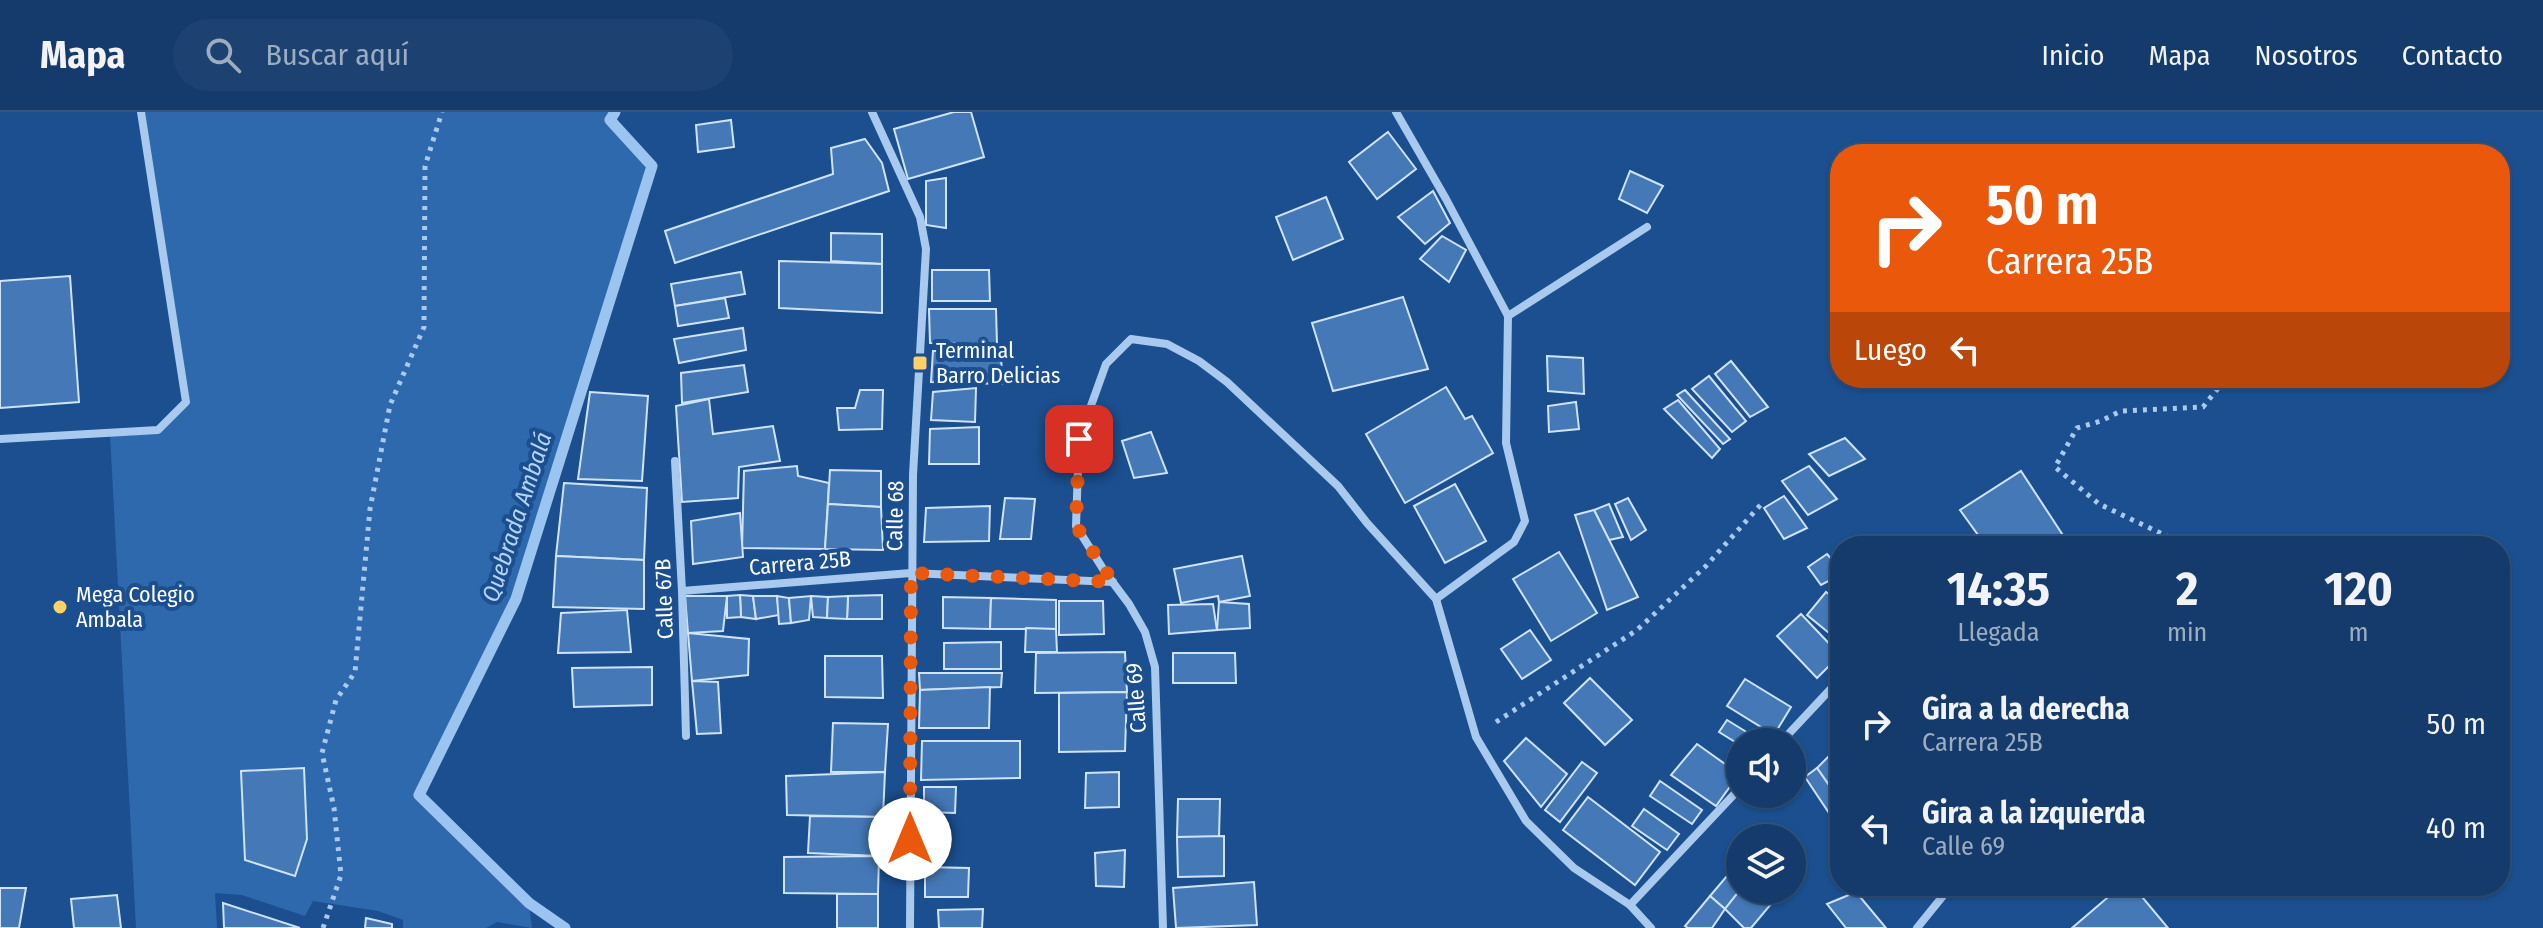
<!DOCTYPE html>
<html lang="es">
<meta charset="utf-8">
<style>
body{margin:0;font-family:"Fira Sans Condensed",sans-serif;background:#1d4271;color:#f1f3f6;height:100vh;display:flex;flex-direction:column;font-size:30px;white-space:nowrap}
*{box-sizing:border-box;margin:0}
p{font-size:26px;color:#9dadc1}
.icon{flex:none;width:44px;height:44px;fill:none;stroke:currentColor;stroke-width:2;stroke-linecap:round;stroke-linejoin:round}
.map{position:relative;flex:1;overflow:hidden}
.sheet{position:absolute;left:1830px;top:424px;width:680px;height:360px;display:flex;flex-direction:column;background:#143b6b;border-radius:32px;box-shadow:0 2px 6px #0004,0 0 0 2px #33557e}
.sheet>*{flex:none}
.hud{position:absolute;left:1830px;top:32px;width:680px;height:244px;border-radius:32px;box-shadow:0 2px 6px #0004,0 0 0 2px #33557e;background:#ea580c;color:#fff;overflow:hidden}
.fabs{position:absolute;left:1726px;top:616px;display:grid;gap:16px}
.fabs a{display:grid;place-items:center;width:80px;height:80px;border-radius:50%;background:#143b6b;box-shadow:0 2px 6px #0004,0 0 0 2px #33557e;font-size:40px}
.pin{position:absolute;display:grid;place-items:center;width:68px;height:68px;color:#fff;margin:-34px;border-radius:16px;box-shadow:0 4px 12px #0006}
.me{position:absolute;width:88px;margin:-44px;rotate:0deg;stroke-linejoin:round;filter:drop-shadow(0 0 6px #0008)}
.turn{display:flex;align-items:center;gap:28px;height:168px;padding:0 24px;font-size:36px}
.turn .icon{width:104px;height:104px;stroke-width:2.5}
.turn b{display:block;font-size:56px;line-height:68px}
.then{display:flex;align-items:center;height:76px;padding:0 24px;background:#0003;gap:16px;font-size:30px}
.eta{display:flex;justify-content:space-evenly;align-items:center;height:136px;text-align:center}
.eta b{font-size:48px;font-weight:700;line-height:56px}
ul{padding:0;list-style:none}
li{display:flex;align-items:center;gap:24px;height:104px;padding:0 24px}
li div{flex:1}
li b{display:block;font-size:30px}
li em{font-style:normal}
header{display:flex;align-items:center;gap:48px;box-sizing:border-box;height:112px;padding:0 40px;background:#143b6b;border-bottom:2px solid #33557e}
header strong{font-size:38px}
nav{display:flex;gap:44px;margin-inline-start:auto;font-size:28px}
.search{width:560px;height:72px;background:#1d4271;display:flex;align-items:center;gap:20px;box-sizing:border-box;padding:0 28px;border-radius:44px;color:#9dadc1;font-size:30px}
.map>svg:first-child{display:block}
</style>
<header>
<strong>Mapa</strong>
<div class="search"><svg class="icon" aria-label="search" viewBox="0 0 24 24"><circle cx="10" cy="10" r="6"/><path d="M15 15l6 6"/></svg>Buscar aquí</div>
<nav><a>Inicio</a><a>Mapa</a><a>Nosotros</a><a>Contacto</a></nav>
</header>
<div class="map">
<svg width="2543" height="816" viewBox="0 0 2543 816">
<rect width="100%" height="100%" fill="#1b4f8f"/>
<!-- green -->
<path fill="#2e69ad" d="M141,0H615L610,8L652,54L519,479L419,683L529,791L532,816L497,810L486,816H403V808L378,799L313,789L305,804L242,783L215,781L217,816H136L110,322L158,318L186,290Z"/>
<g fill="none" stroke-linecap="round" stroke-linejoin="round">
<!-- stream -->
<path stroke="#9cc4f0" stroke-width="11" d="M565,816L529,791L419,683L516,487L652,54L610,8L615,0"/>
</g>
<!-- building -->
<g fill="#4478b7" stroke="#cfe3fa" stroke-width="2">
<path d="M954,0H971L984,45L908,67L894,17Z"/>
<path d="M731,8L734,35L698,40L696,13Z"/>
<path d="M1388,20L1416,57L1377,87L1349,50Z"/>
<path d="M865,27L882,51L889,79L675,151L665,119L833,62L831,36Z"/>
<path d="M1630,59L1663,74L1647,101L1619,87Z"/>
<path d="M946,66V116L926,113V69Z"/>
<path d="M1433,79L1450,111L1425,132L1398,105Z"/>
<path d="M1326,85L1343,127L1293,148L1276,105Z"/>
<path d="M831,121L882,122V152L831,149Z"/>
<path d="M1442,124L1466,138L1449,170L1420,147Z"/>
<path d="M779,149L882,152V201L779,196Z"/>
<path d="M932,158H989L990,189H932Z"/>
<path d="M741,160L745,182L675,194L671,172Z"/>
<path d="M70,164L79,290L0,296V169Z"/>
<path d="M1403,185L1428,257L1333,279L1312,211Z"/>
<path d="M725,186L729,206L678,214L675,194Z"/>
<path d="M929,197H996L997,232L930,231Z"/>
<path d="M743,216L746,238L679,251L674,227Z"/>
<path d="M1001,238L1002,272L931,270L933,239Z"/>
<path d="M1547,244L1583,246L1584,282L1548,279Z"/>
<path d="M1731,249L1768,295L1750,305L1715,262Z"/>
<path d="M744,253L748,280L682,291L681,261Z"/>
<path d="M1709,264L1746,309L1732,320L1692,277Z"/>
<path d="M1446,275L1465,307L1472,304L1493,341L1405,391L1366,322Z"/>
<path d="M976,276L975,310L931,308L933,280Z"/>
<path d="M860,278H883L882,317L839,318L837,296H855Z"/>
<path d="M1685,278L1730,327L1723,332L1677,283Z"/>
<path d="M590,280L648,284L642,369L578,367Z"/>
<path d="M709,287L713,322L773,314L780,349L739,355L738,386L682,390L676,294Z"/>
<path d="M1678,288L1720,337L1712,346L1664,297Z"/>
<path d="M1576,290L1579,317L1549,320L1548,294Z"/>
<path d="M979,315V352H929L930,317Z"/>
<path d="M1151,320L1167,361L1134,366L1122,329Z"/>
<path d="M1845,326L1865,347L1829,364L1809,342Z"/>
<path d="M797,354L798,364L829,371L825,437L742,436L744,359Z"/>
<path d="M1809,354L1837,387L1808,403L1782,369Z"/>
<path d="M830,358L881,359V395L828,392Z"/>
<path d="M2021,359L2070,434H1986L1960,398Z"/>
<path d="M564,371L647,376L644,448L556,444Z"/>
<path d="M1455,372L1486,429L1445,451L1414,394Z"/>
<path d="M1784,384L1807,416L1784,427L1764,396Z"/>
<path d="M1005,386L1035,387L1031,427H1000Z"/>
<path d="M1628,386L1646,418L1631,428L1615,392Z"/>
<path d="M828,392L881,395L883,438L825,437Z"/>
<path d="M1609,392L1623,425L1609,428L1594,398Z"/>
<path d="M990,394L989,429L924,430L926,396Z"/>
<path d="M1594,398L1638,485L1607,498L1575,403Z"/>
<path d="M740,401L743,445L693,452L691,409Z"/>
<path d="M1559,440L1597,501L1551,529L1513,467Z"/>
<path d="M1827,442L1840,457V463L1821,473L1808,455Z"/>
<path d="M556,444L644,448V497L553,495Z"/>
<path d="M1242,444L1250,484L1219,490L1218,484L1181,491L1174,457Z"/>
<path d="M1826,480L1840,491V530L1807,503Z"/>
<path d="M740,483L753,484L756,507L741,505Z"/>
<path d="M740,483L741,505L727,506V484Z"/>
<path d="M882,483V507H847L848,484Z"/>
<path d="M685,484H727L723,519L688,521Z"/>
<path d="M753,484H777L779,503L756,507Z"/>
<path d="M777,484L789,486L791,511L779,512Z"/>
<path d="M811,484L828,485L827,506L813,505Z"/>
<path d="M811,484L809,508L791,511L789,486Z"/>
<path d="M848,484L847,507L827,506L828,485Z"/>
<path d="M943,485L991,486L990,517L943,516Z"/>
<path d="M991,486L1056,488V517H990Z"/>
<path d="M1059,489H1103L1104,522L1059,523Z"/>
<path d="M1219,490L1249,492L1250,516L1217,518Z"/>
<path d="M1213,492L1217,518L1169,522L1168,493Z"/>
<path d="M627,498L631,540L558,541L561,501Z"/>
<path d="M1801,502L1840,543L1817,566L1777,524Z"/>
<path d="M1026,516L1056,517L1057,540H1025Z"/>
<path d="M1530,518L1551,548L1522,567L1501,537Z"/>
<path d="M688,521L749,527L748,563L692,569Z"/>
<path d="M1001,530V557H944V531Z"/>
<path d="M1125,540L1127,580L1035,581L1036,541Z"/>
<path d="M1173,541H1235L1236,571H1173Z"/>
<path d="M825,544H882L883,586L825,585Z"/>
<path d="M652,555V593L574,595L572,556Z"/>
<path d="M919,561H1002L1001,575L920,578Z"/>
<path d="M1590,566L1632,608L1605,633L1564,591Z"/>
<path d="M1745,567L1791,595L1774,623L1727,594Z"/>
<path d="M692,569L718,570L721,621L697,622Z"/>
<path d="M990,575L989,616H919L920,578Z"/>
<path d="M1127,580L1125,639L1059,640V581Z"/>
<path d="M1727,608L1753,624L1749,630H1740V633L1719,620Z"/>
<path d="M833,611L888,612L885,660H831Z"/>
<path d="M1526,626L1567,662L1541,695L1504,649Z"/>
<path d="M922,629H1020V666L921,668Z"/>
<path d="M1697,632L1739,662L1716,694L1671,663Z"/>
<path d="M1832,641L1840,652V689L1817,656Z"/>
<path d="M1582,650L1597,661L1560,710L1545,698Z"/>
<path d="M304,656L307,727L295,764L245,748L241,659Z"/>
<path d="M1817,656L1840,689V706L1835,710L1805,665Z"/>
<path d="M885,660L883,705L787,703L786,664Z"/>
<path d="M1119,660V695L1085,696L1086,661Z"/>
<path d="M1660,669L1702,698L1692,712L1650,684Z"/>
<path d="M924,675H956L955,701L924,700Z"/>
<path d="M1588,685L1660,740L1635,773L1563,718Z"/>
<path d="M1178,687H1220L1219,725H1177Z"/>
<path d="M1644,697L1679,722L1667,738L1632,714Z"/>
<path d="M810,704L883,705L879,744L808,741Z"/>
<path d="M1224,724V764L1178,765L1177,725Z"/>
<path d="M1125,738L1124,775L1096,774L1095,741Z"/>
<path d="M879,744L878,782L784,781V745Z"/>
<path d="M925,755L969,756L968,785H925Z"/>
<path d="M1732,758L1740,764V778L1725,797L1710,784Z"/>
<path d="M1254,770L1257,813L1176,816L1173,776Z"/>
<path d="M2121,774H2133L2168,816H2072Z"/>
<path d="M0,776H26L19,816H0Z"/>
<path d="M1740,778H1756L1772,791L1751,816H1744L1725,797Z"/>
<path d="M1856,780L1886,816H1846L1827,792Z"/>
<rect x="837" y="782" width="41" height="34"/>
<path d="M117,783L121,816H74L71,787Z"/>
<path d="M1710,784L1725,797L1712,816H1688L1685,814Z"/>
<path d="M223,791L300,816H224Z"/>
<path d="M983,797L982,816H939L938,798Z"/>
<path d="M366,806L392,812V816H365Z"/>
</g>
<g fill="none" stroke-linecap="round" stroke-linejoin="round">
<!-- path -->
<g stroke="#a9c9ee" stroke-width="5" stroke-dasharray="4 6" stroke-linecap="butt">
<path d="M2407,266L2415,268"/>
<path d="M2188,434L2099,392L2055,355L2077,316L2101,309L2121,299L2203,295L2223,270L2233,266"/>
<path d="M1496,610L1637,518L1706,454L1764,389"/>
<path d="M323,816L341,763L334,696L322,641L336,588L355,560L370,397L390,293L424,215L425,54L442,0"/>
</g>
<!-- minor -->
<g stroke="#a9c9ee" stroke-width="8">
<path d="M872,0L920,105L926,137L913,363L910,816"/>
<path d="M1396,0L1446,87L1508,204L1506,331L1525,409L1514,430L1436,487"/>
<path d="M1508,204L1647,115"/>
<path d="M0,327L158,318L186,290L141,0"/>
<path d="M675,349L682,479L686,624"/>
<path d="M682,479L911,461L1113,470"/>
<path d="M1781,630L1840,567"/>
<path d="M1630,793L1740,676"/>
<path d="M1163,816L1155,555L1145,520L1129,492L1105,460L1076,414L1079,327L1106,252L1131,227L1167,232L1199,249L1227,270L1338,374L1367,411L1436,487L1476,625L1526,709L1574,756L1630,793L1651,816"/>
<path d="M1917,816L1951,774"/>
</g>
</g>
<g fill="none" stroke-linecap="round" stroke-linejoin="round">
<!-- route -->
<path stroke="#ea580c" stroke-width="14" stroke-dasharray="0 25.2" d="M910,727L911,461L1113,470L1076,414L1079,327"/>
</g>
<!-- markers -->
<g fill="#ffd166" stroke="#1b4f8f" stroke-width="3">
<rect x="912" y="243" width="16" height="16" rx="4"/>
<circle cx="60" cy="495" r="8"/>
</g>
<g text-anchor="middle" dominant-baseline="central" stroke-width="8" stroke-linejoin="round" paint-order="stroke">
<!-- poi labels -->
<g font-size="22" fill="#fff" stroke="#1b4f8f" text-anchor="start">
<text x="936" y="238">Terminal<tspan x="936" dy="25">Barro Delicias</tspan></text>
<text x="76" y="482">Mega Colegio<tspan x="76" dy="25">Ambala</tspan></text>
</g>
<!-- street labels -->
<g font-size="22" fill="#fff" stroke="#1b4f8f">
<text transform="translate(895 404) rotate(-89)">Calle 68</text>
<text transform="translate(800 451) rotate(-5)">Carrera 25B</text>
<text transform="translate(664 487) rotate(-92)">Calle 67B</text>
<text transform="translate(1136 586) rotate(-94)">Calle 69</text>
</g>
<!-- water labels -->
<g font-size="24" font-style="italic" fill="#b5d3f5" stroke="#1b4f8f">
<text transform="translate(517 405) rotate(-72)">Quebrada Ambalá</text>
</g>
</g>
</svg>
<div class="fabs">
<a><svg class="icon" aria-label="sound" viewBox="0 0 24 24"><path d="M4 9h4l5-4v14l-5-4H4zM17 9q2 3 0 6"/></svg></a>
<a><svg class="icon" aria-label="layers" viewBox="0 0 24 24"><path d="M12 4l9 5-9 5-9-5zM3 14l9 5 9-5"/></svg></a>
</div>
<div class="pin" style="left:1079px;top:327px;background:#d93025"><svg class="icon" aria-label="arrive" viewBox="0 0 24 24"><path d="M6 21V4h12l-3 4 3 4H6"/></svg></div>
<svg class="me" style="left:910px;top:727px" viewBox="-20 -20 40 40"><circle r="19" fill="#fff"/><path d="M0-13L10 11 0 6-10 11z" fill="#ea580c"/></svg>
<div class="hud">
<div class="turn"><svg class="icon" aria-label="right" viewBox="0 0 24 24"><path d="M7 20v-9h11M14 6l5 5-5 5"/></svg><div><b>50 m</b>Carrera 25B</div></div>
<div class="then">Luego<svg class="icon" aria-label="left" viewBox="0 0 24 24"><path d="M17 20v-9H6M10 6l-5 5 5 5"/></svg></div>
</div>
<section class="sheet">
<div class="eta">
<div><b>14:35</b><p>Llegada</p></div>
<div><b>2</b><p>min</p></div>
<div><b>120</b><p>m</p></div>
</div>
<ul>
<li><svg class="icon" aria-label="right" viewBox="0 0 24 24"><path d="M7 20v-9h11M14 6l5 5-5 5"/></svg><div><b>Gira a la derecha</b><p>Carrera 25B</p></div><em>50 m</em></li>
<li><svg class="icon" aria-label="left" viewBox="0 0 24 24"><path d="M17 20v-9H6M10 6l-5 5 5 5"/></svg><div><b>Gira a la izquierda</b><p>Calle 69</p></div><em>40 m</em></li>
</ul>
</section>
</div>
